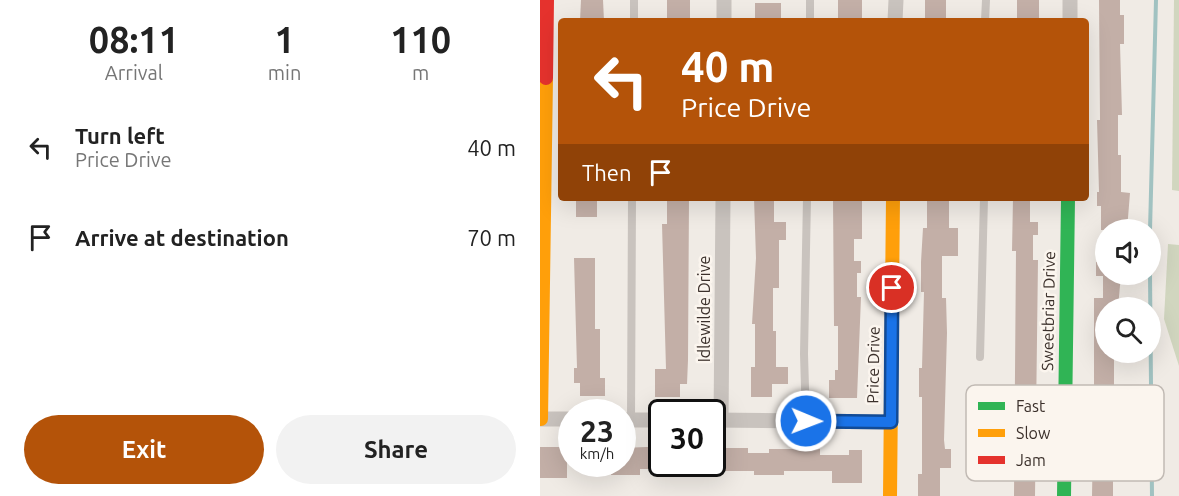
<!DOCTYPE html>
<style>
body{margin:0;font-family:Ubuntu,sans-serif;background:#f2f2f2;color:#222;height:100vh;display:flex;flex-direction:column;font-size:22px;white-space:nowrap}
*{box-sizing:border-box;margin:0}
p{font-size:20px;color:#767676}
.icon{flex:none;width:33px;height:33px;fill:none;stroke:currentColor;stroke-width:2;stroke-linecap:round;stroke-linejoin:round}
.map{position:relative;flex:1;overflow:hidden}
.sheet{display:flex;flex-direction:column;background:#fff;width:540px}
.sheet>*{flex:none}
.banner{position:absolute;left:18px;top:18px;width:531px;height:183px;border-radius:6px;box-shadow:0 6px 24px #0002;background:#b45309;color:#fff;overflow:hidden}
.controls{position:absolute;left:555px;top:219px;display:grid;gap:12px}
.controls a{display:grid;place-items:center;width:66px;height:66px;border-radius:50%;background:#fff;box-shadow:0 6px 24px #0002;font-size:30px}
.speed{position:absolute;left:18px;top:399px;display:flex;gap:12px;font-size:30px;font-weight:700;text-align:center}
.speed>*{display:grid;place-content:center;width:78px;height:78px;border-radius:50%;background:#fff;box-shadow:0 6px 24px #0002;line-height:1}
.speed small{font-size:15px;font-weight:400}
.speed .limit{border:3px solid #111;border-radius:9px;background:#fff;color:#111}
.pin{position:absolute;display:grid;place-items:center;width:51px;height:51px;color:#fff;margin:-26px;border:3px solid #fff;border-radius:50%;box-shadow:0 2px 6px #0007}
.me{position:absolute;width:66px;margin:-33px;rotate:91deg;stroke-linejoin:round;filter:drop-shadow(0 0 4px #0008)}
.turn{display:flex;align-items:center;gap:21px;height:126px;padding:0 24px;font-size:27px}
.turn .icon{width:78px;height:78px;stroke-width:2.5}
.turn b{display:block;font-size:42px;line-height:51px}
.then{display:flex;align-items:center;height:57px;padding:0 24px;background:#0003;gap:12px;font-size:22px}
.eta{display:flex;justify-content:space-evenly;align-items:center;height:102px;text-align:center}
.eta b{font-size:36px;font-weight:600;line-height:42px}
.primary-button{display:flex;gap:12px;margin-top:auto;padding:12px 24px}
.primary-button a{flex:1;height:69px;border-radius:36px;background:#b45309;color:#fff;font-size:24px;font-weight:600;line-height:69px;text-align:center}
.primary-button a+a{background:#f2f2f2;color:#222}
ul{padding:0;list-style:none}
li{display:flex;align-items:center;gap:18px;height:90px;padding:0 24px}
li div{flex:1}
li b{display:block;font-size:22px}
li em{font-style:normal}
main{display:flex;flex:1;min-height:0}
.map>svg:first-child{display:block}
</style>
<main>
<section class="sheet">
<div class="eta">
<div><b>08:11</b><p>Arrival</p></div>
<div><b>1</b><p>min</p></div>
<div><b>110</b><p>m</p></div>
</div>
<ul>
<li><svg class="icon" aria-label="left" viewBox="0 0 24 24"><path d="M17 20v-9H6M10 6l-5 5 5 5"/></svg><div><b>Turn left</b><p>Price Drive</p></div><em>40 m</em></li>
<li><svg class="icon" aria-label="arrive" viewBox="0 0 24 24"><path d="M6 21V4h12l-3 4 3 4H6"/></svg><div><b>Arrive at destination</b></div><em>70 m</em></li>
</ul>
<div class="primary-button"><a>Exit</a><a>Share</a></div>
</section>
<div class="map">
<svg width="639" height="496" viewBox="0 0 639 496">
<rect width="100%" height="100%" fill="#f0ebe5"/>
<!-- green -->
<g fill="#d1d6bf">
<path d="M634,0H639V191L632,190Z"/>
<path d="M628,244L639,245V366L624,319Z"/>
</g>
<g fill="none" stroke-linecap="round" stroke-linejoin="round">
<!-- stream -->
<g stroke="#a1c2c1" stroke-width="4">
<path d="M610,230L616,0"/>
<path d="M610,274L612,496"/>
</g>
</g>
<!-- building -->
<g fill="#c3afa7">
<path d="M41,0H63L64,21H40Z"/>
<rect x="127" y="0" width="23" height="21"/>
<rect x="298" y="0" width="24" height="21"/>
<rect x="385" y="0" width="21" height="21"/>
<rect x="477" y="0" width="22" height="21"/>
<path d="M559,0H580V15H584V44H580L582,115H578V155H581V192L590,193L587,230H561V206H557V192H559L557,120H560Z"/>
<path d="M215,3H241V21H220V18H215Z"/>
<rect x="36" y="198" width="21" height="19"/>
<path d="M127,198H149L148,360L147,384H140V397H115V369H126L122,224H127Z"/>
<path d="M214,198H234V222H246V240H239V288H233V331H236V367H248V384H232V397H211V367H215V324H212L216,258Z"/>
<path d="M293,198H322V239H314V261H321V273H317V297H321L317,398H289V380H295V370H298V326H294Z"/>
<path d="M387,198H409V228H418V256H402V298H406L407,333L404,440L405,449H411V468H400V496H378V474H382V397H379V368H382L384,292H381V262L383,228H387Z"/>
<path d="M473,198H490V222H498V235H493V260H498L495,496H474L476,251H472Z"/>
<path d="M34,258H55V329H60V378H65V396H40V383H34V368H37Z"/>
<path d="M556,262H566V274H581L578,308H566V352H574V404H585V432H573V496H552L553,438H560V419H554V298H563V276H556Z"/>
<rect x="0" y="447" width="27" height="31"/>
<path d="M106,447H122V469H100V475H71V464H82V448Z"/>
<path d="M178,448H208V453H229V449H280V455H309V450H322V483H292V471H244V475H214V471H178Z"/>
<rect x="142" y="464" width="29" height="10"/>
</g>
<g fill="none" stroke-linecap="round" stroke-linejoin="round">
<!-- lane -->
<g stroke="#c9c3be" stroke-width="8">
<path d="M94,21V0"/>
<path d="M270,21V0"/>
<path d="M445,21L446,0"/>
<path d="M440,357L444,198"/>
<path d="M91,420L92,198"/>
<path d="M266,421L264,354L267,198"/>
</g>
<!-- street -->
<g stroke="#c9c3be" stroke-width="15">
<path d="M184,21V0"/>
<path d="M355,21L356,0"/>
<path d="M530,21V0"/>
<path d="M0,419H32"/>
<path d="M82,420H122"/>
<path d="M172,420L351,422"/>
<path d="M181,421L183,198"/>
</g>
<!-- fast -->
<path stroke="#30b455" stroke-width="14" d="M524,496L528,198"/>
<!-- slow -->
<g stroke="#ff9f0a" stroke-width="14">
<path d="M1,419L6,78"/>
<path d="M350,496L353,198"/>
</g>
<!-- jam -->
<path stroke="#e5322d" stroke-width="14" d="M6,78L7,0"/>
</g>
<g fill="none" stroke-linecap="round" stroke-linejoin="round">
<defs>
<path id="route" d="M266,421L351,422L352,288"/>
</defs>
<!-- route casing -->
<use href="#route" stroke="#114b97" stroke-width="15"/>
<!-- route -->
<use href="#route" stroke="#1a73e8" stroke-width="10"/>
</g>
<g text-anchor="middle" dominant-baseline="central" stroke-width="5" stroke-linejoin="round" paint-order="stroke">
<!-- street labels -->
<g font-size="16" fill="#3b302b" stroke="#fbf5ee">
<text transform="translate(164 309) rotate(-90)">Idlewilde Drive</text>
<text transform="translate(508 311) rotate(-89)">Sweetbriar Drive</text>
<text transform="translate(333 365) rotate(-89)">Price Drive</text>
</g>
</g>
<!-- legend -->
<rect x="426" y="385" width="198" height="96" rx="9" fill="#fbf5ee" stroke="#c1bab4" stroke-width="1.5"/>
<rect x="438" y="402" width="27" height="8" fill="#30b455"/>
<rect x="438" y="429" width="27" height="8" fill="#ff9f0a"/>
<rect x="438" y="456" width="27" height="8" fill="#e5322d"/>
<g font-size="16" fill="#3b302b">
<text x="476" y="412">Fast</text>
<text x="476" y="439">Slow</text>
<text x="476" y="466">Jam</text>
</g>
</svg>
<div class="controls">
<a><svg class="icon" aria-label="sound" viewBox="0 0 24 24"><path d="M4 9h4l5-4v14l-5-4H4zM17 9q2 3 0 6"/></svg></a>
<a><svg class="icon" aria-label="search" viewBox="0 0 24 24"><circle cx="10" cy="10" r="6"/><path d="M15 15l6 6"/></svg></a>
</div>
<div class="speed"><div>23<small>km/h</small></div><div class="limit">30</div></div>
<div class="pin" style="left:352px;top:288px;background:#d93025"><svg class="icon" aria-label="arrive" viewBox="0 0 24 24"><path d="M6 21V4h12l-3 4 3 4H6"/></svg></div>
<svg class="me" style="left:266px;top:421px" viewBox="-20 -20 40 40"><circle r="17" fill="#1a73e8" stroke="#fff" stroke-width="3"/><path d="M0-11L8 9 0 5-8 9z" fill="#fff"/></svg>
<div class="banner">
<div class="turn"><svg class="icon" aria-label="left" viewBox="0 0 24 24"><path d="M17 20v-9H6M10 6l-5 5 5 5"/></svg><div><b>40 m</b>Price Drive</div></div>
<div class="then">Then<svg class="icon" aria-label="arrive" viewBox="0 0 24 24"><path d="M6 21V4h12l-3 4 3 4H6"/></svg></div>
</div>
</div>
</main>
